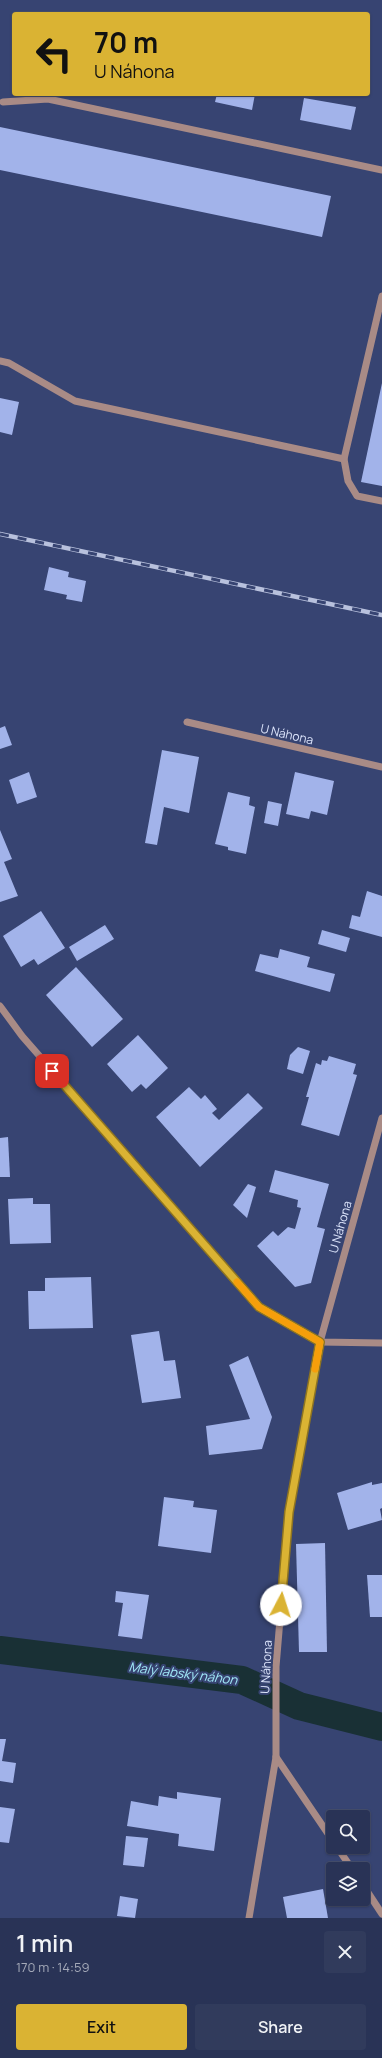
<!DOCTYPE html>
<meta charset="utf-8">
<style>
body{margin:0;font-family:Manrope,sans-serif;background:#313b5c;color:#f1f3f6;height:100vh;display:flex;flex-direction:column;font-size:15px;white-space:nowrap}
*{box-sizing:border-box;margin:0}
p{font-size:13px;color:#a5aab9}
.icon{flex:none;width:22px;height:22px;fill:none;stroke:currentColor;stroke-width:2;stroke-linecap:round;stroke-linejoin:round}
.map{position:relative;height:1918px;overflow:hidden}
.details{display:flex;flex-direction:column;background:#293356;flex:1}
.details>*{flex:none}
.top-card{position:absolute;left:12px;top:12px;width:358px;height:84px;border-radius:4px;box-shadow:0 1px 3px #0004,0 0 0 1px #454e6c;background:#dab333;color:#111;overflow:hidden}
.buttons{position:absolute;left:326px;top:1810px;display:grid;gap:8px}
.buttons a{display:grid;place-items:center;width:44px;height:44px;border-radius:4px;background:#293356;box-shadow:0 1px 3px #0004,0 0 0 1px #454e6c;font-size:20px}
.pin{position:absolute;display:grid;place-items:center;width:34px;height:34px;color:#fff;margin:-17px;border-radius:8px;box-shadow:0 2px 6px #0006}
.me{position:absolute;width:44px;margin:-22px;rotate:5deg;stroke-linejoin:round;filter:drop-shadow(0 0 3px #0008)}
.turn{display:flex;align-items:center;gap:14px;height:84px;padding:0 16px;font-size:18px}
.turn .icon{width:52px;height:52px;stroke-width:2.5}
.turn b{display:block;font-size:28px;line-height:34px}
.round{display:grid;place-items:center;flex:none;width:42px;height:42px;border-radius:4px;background:#313b5c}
.head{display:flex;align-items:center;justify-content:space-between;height:68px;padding:0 16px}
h1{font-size:24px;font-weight:600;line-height:30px}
.cta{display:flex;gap:8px;margin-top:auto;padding:8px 16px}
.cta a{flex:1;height:46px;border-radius:4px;background:#dab333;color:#111;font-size:16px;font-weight:600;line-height:46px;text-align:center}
.cta a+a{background:#313b5c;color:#f1f3f6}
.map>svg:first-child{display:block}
</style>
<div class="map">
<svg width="382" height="1918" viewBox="0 0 382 1918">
<rect width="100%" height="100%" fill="#374472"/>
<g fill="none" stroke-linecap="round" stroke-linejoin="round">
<!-- canal -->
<path stroke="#193035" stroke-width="28" d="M0,1650L242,1680L299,1706L382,1727"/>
</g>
<!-- building -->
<g fill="#a2b3ea">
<path d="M217,94H255L252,110L215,102Z"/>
<path d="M304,98L356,107L351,130L300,120Z"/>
<path d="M0,127L331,196L322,237L0,170Z"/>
<path d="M382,383V486L361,482Z"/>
<path d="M0,398L19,402L12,435L0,432Z"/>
<path d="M49,567L69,572L68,577L86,581L82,602L66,599L67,595L44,590Z"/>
<path d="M5,726L12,745L0,749V728Z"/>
<path d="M162,750L199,757L189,813L164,807L157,845L145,843Z"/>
<path d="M29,772L37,797L17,804L9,780Z"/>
<path d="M295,772L334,781L327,815L311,811L309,819L286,814Z"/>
<path d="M228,792L250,797L249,805L255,807L246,854L228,850V847L215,844Z"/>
<path d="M268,801L282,804L278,826L264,823Z"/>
<path d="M0,830L12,859L4,862L18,896L0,902Z"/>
<path d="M367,891L382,896V937L349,928L352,915L360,917Z"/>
<path d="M41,911L65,948L38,965L34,959L21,967L3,936Z"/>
<path d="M105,925L114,939L77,961L69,947Z"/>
<path d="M322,930L350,938L346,952L318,944Z"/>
<path d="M280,949L310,957L307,967L335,974L330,992L255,971L260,954L278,958Z"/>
<path d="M76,967L123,1019L92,1047L46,995Z"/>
<path d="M138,1035L168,1068L146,1089L141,1084L132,1092L107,1064Z"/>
<path d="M298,1047L310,1051L303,1074L287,1069L290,1055Z"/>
<path d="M329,1056L356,1064L353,1074L357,1075L339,1136L301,1125L309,1097H306L316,1063L321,1065L322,1060L327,1061Z"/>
<path d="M189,1087L201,1099L205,1095L217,1109L212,1113L219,1120L248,1093L263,1108L200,1167L156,1117Z"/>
<path d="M8,1137L10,1177H0V1138Z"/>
<path d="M275,1170L329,1184L317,1227L325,1229L311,1283L295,1287L257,1246L273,1231L278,1236L288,1227L295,1229L301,1208L297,1207L298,1200L269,1192Z"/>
<path d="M248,1184L256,1187L247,1218L233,1205Z"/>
<path d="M33,1198V1204H50L51,1243L10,1244L8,1199Z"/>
<path d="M91,1277L93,1328L29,1329L28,1291H45V1278Z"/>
<path d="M159,1331L164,1361L175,1360L181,1398L142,1403L131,1335Z"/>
<path d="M248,1356L272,1417L262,1449L209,1455L206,1426L250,1419L229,1365Z"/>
<path d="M372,1482V1485L382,1483V1508L380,1509L382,1520L348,1530L337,1493Z"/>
<path d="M164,1497L194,1501L193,1507L217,1510L211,1553L158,1546Z"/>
<path d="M325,1543L327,1652H299L296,1544Z"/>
<path d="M367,1575H382V1617H370Z"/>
<path d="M116,1591L149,1595L142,1639L118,1636L123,1603L115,1602Z"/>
<path d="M0,1739H6L2,1761L16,1763L13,1783L0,1781Z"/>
<path d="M177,1792L221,1798L214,1851L178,1846L179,1834L127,1826L131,1801L158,1806L159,1796L177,1799Z"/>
<path d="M0,1807L15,1809L9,1843L0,1842Z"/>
<path d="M126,1836L148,1838L144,1867L123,1865Z"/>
<path d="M323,1889L328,1918H287L283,1897Z"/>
<path d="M120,1896L138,1899L135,1918L117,1916Z"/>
</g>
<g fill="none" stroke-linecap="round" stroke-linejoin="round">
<!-- minor -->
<g stroke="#a98b86" stroke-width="7">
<path d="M3,102L48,99L382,170"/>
<path d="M382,296L344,459L348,481L357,496L382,501"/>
<path d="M0,361L9,363L75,401L344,459"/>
<path d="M187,722L382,767"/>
<path d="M0,1006L22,1036L259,1307L320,1342L382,1343"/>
<path d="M276,1757L333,1841"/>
<path d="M337,1847L352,1869"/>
<path d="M363,1885L382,1914"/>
<path d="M249,1918L276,1757V1667L289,1512L320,1342L382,1118"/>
</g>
<defs>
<path id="rail" d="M0,534L382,615"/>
</defs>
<!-- rail casing -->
<use href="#rail" stroke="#b8c1dd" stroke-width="4.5"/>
<!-- rail -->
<use href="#rail" stroke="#374472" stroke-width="3" stroke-dasharray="9" stroke-linecap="butt"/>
</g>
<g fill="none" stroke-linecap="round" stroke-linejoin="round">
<defs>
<path id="route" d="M52,1071L259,1307L320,1342L289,1512L281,1605"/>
</defs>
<!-- route casing -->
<use href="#route" stroke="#8e7421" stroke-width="10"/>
<!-- route -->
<use href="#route" stroke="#dab333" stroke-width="7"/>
<!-- slow -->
<path stroke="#f59e0b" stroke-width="7" d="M237,1282L259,1307L320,1342L315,1369"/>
</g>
<g text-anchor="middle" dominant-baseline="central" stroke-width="4" stroke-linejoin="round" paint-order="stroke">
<!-- street labels -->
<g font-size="12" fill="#dce4fb" stroke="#374472">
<text transform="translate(287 734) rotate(13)">U Náhona</text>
<text transform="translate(340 1227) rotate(-74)">U Náhona</text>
<text transform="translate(266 1667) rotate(-87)">U Náhona</text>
</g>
<!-- water labels -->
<g font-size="13" font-style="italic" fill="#a1e9f7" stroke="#374472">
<text transform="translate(183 1673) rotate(7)">Malý labský náhon</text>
</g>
</g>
</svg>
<div class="buttons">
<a><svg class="icon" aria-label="search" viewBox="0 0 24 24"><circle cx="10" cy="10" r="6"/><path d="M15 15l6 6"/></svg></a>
<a><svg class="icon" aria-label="layers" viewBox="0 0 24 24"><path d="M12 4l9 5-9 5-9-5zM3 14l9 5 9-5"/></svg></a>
</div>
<div class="pin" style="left:52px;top:1071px;background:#d93025"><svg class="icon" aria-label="arrive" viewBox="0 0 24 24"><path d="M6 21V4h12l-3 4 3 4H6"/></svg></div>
<svg class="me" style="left:281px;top:1605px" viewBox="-20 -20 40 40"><circle r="19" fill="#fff"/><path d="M0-13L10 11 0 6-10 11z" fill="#dab333"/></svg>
<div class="top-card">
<div class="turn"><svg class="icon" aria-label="left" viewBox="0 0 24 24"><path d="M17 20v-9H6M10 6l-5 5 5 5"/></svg><div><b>70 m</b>U Náhona</div></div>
</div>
</div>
<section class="details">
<div class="head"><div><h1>1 min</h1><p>170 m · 14:59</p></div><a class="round"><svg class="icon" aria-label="close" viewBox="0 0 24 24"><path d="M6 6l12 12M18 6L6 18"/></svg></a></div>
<div class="cta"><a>Exit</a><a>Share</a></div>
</section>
